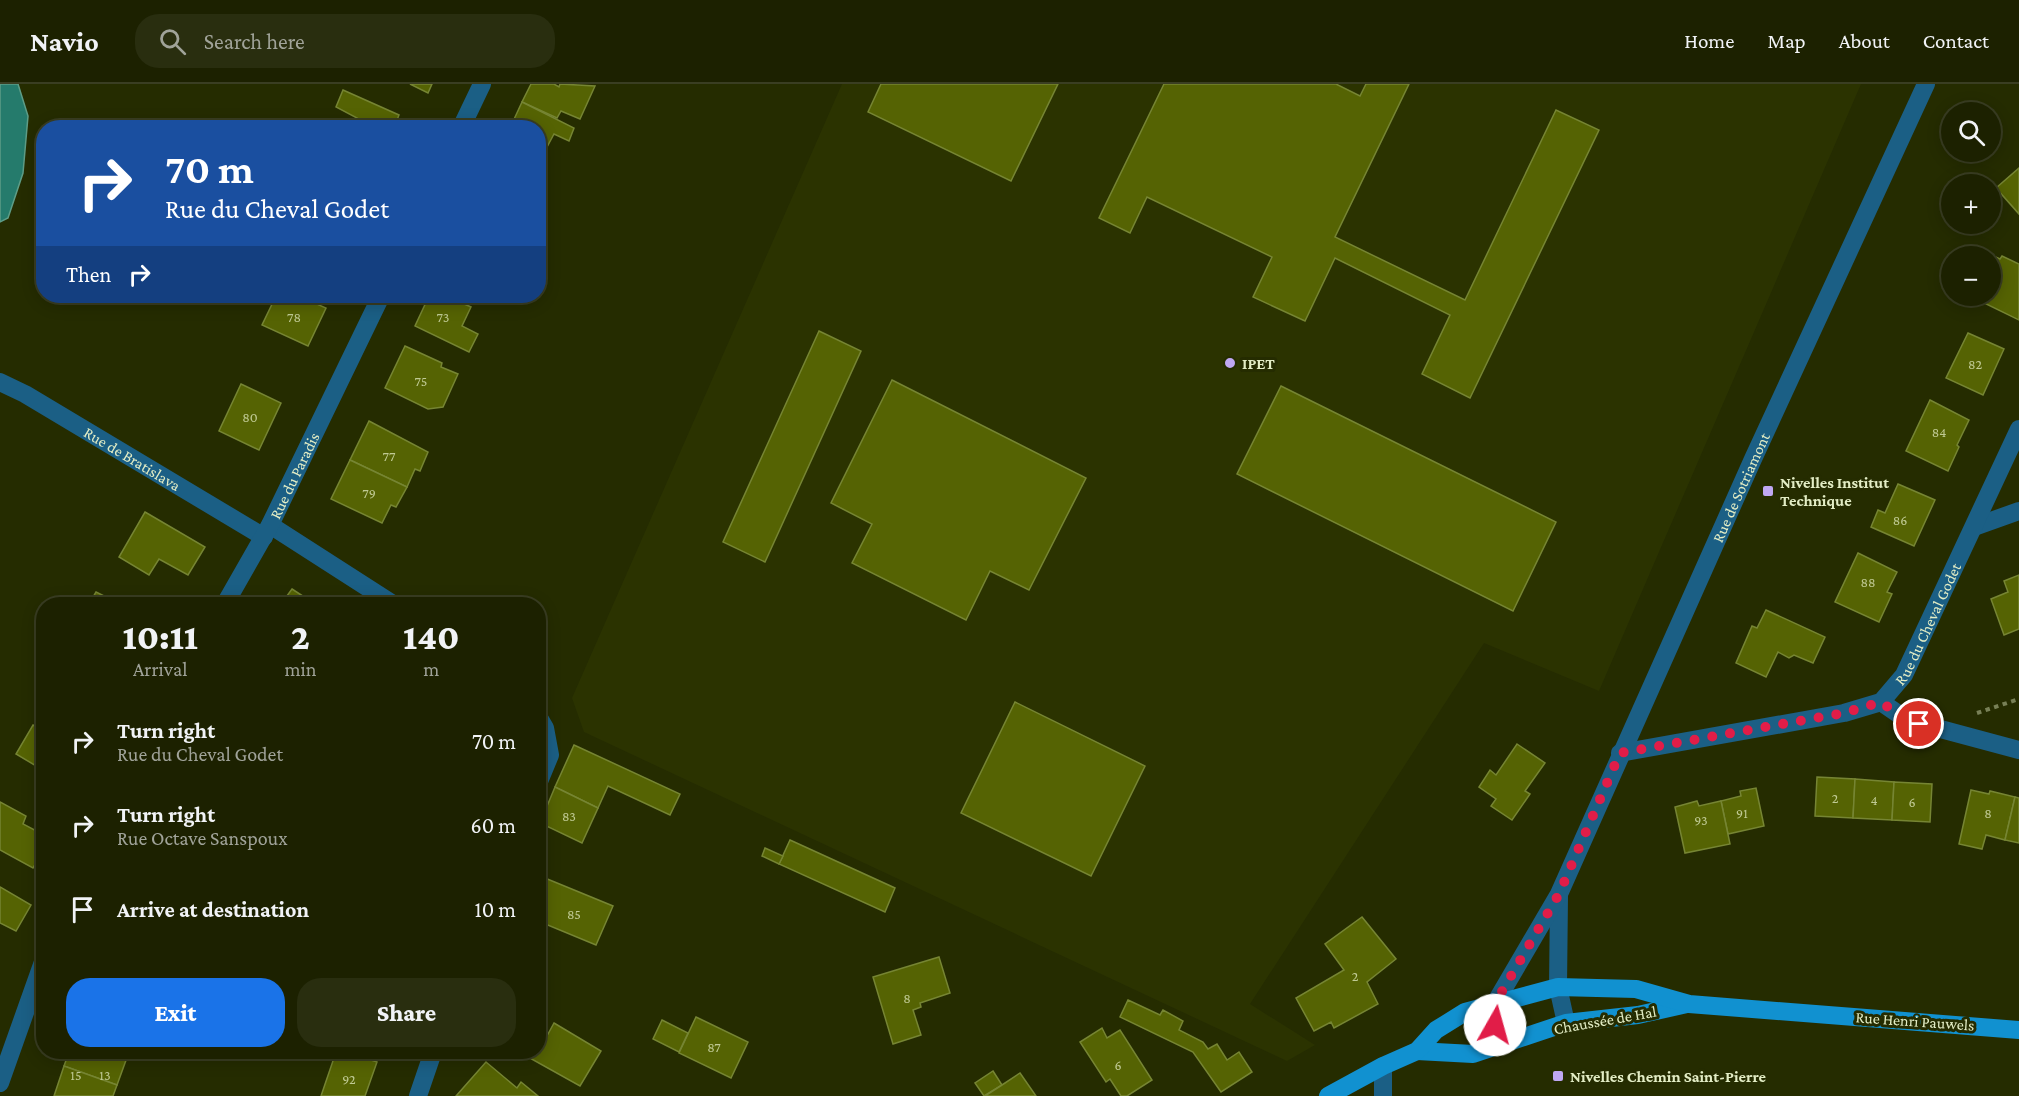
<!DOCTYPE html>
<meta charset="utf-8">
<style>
body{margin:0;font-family:"Crimson Pro",serif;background:#292e0f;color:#f1f3f6;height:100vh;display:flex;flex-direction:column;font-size:22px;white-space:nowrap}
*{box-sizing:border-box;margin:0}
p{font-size:20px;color:#a0a399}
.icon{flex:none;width:33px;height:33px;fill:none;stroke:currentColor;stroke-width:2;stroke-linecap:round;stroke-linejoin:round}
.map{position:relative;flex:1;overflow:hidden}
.drawer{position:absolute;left:36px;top:513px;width:510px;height:462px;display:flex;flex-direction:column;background:#1c2100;border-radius:24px;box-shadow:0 3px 15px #0003,0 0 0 2px #3a3e22}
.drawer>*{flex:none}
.top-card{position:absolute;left:36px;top:36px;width:510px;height:183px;border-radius:24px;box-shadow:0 3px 15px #0003,0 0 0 2px #3a3e22;background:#1a4fa0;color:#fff;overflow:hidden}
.fabs{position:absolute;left:1941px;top:18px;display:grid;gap:12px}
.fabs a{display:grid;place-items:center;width:60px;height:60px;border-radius:50%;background:#1c2100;box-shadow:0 3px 15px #0003,0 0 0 2px #3a3e22;font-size:30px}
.pin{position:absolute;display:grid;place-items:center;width:51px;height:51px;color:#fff;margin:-26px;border:3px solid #fff;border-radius:50%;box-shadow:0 2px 6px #0007}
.me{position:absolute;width:66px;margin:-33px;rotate:7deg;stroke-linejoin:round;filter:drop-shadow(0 0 4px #0008)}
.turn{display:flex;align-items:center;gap:21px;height:126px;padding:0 30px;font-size:27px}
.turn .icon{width:78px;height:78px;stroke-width:2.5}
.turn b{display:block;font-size:42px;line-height:51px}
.then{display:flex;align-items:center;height:57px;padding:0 30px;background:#0003;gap:12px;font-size:22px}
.eta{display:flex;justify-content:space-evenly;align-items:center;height:102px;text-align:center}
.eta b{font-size:36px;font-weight:800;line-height:42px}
.action{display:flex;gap:12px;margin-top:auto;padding:12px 30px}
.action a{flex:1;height:69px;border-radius:24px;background:#1a73e8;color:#fff;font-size:24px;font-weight:800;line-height:69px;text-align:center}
.action a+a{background:#292e0f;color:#f1f3f6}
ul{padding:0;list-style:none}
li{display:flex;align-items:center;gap:18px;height:84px;padding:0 30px}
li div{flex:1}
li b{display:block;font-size:22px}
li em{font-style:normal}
header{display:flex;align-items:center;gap:36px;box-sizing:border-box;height:84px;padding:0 30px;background:#1c2100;border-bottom:2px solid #3a3e22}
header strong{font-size:28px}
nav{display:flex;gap:33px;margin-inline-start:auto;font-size:21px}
.search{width:420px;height:54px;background:#292e0f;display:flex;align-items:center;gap:15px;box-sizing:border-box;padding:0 21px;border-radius:24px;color:#a0a399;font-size:22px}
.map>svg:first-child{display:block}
</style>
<header>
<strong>Navio</strong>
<div class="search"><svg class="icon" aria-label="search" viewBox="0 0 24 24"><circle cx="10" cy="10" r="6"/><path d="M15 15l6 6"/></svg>Search here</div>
<nav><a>Home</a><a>Map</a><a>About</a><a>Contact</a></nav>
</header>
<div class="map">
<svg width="2019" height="1012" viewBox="0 0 2019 1012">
<rect width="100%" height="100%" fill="#252c00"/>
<!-- built -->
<path fill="#2b3300" d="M842,0H1861L1599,607L1484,559L1250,920L1315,961L1287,977L584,648L572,614Z"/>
<!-- water -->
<path fill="#257b6c" stroke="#5e9d87" stroke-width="1.5" d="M0,0H18L28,32L23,89L8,134L0,138Z"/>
<!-- building -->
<g fill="#556303" stroke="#768533" stroke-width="1.5">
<path d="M410,0H432L428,9Z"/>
<path d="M531,0H554L559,3L560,0L595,2L580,35L561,27L557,34L522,18Z"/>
<path d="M881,0H1058L1011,97L868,28Z"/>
<path d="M1164,0H1336L1360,12L1366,0H1409L1335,153L1465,216L1556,26L1599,46L1470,314L1422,290L1450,231L1335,174L1305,237L1253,213L1272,173L1147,113L1130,149L1099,134Z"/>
<path d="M343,6L399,31L394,44H355L359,35L336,23Z"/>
<path d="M522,18L574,44L569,57L554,50L538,80V44H510Z"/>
<path d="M2019,84V130L1996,104Z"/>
<path d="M1989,170L2000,175L2002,172L2019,180V236L1970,212H1990V172H1988Z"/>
<path d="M276,212H299L326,224L308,262L262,241Z"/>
<path d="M429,212H446L471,223L462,242L478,250L469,268L415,242Z"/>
<path d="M819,247L861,267L765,478L723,458Z"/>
<path d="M1968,249L2004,265L1983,311L1946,294Z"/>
<path d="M405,262L442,279L441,283L458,290L443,323L428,325L385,304Z"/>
<path d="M892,296L1086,394L1029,506L990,487L966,536L852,479L872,440L831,419Z"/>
<path d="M241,300L281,319L259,366L219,347Z"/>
<path d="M1281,302L1556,438L1513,527L1237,390Z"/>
<path d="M1930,316L1969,336L1957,361L1959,363L1948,387L1906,367Z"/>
<path d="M369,337L428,368L420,387L415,385L407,403L350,376Z"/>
<path d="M350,376L407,403L396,423L391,421L382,439L331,415Z"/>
<path d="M1898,400L1935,416L1914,462L1871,443L1878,426L1885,429Z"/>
<path d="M145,428L205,463L188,491L159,475L149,491L119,473Z"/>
<path d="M1858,469L1897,488L1887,508L1892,510L1879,538L1835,518Z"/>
<path d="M2019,491V545L2004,551L1991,515L2008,508L2004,497Z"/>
<path d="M292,505L315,520H281Z"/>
<path d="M96,508L120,520H89Z"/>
<path d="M1766,526L1825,553L1813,579L1794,571L1789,574L1778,568L1766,593L1736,579L1752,542L1757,544Z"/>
<path d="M1015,618L1145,682L1091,792L961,729Z"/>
<path d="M33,641L44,648V702L36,698L43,686L16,670Z"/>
<path d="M1517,660L1545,679L1525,707L1530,710L1512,736L1491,722L1496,715L1479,703L1490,686L1496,691Z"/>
<path d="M574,661L680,710L670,731L608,702L598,724L555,703Z"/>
<path d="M1817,693L1855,695L1853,734L1815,732Z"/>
<path d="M1855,695L1894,698L1892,736L1853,734Z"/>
<path d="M1894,698L1932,700L1930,738L1892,736Z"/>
<path d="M555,703L598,724L582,759L540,739Z"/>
<path d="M1756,704L1764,742L1728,750L1721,717L1741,712L1740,707Z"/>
<path d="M1971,706L1989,710L1990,707L2015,713L2005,756L1986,751L1982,765L1959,760Z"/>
<path d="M2015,713L2019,714V759L2005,756Z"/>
<path d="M1697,717L1699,722L1721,717L1730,760L1685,769L1675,723Z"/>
<path d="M0,718L26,732L23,740L44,751V764L33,784L0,766Z"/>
<path d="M790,756L895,804L885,828L779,780Z"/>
<path d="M765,764L783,772L779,780L762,772Z"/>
<path d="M540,792L613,822L596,861L538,837V797Z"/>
<path d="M0,803L31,821L16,847L0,839Z"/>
<path d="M1362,833L1396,875L1367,898L1378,920L1334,944L1331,938L1314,947L1296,914L1344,886L1325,860Z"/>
<path d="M939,873L950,909L920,919L921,923L913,926L921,951L893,960L873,893Z"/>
<path d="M1128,916L1160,931L1163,926L1183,937L1179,946L1203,958L1208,965L1217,960L1227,976L1239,968L1252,988L1221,1008L1193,968L1120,933Z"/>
<path d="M696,933L748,958L731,994L679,969Z"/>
<path d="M662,936L688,949L679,968L653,955Z"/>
<path d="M554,939L601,967L580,1002L519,968H538V945L548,950Z"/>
<path d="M1102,944L1107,954L1120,946L1152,996L1127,1012H1121L1110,995L1106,998L1080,958Z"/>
<path d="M69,968H129L117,1001L64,982Z"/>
<path d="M336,968H347L377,978L365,1012H321Z"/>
<path d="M486,978L517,1004L521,998L538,1012H456Z"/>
<path d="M64,982L117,1001L113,1012H54Z"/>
<path d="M993,987L1002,1001L984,1012L975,999Z"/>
<path d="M1020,989L1036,1012H985L1002,1001Z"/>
</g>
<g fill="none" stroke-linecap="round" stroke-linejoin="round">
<!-- path -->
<path stroke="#788056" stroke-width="4" stroke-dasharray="4.5 4.5" stroke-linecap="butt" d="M1977,629L2019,615"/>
<!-- minor -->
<g stroke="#1b5f85" stroke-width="18">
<path d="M461,44L482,0"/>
<path id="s1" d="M0,298L25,310L264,453"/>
<path d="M270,441L393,520"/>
<path d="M1974,443L2019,427"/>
<path id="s2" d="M225,520L270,441L381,212"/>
<path d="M1881,618L1907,636L2019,666"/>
<path d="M538,632L545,644L550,671L538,700"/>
<path id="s3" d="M1620,669L1844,629L1881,618L1904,591L2019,345"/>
<path d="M1559,812L1558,903L1566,939"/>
<path id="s4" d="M1496,962L1494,921L1559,810L1753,375L1926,0"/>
<path d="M1383,982V1012"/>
<path d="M0,999L44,875"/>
<path d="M418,1012L433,968"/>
</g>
<!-- major -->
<g stroke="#1191d0" stroke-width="18">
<path d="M1417,967L1473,970L1566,939L1638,931L1687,920"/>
<path d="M1328,1012L1383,982L1417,967L1436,946L1465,928L1558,903L1636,905L1689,920L2019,946"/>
</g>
</g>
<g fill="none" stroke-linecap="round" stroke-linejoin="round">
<!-- route -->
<path stroke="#e11d48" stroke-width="10" stroke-dasharray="0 18" d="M1495,941L1494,921L1559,810L1620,669L1844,629L1881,618L1906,636L1919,640"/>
</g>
<!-- markers -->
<g fill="#c0a8f3" stroke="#252c00" stroke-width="2">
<circle cx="1230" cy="279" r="6"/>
<rect x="1762" y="401" width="12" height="12" rx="3"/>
<rect x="1552" y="986" width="12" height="12" rx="3"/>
</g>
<g text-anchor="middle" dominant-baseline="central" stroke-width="6" stroke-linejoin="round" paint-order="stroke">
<!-- number labels -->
<g font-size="14" fill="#c0ca94">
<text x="294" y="233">78</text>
<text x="443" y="233">73</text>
<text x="1975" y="280">82</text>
<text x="421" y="297">75</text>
<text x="250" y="333">80</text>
<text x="1939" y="348">84</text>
<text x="389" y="372">77</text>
<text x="369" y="409">79</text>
<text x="1900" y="436">86</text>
<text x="1868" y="498">88</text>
<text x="1835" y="714">2</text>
<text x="1874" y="716">4</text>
<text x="1912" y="718">6</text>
<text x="1742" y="729">91</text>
<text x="1988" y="729">8</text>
<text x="569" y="732">83</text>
<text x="1701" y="736">93</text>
<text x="574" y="830">85</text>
<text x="1355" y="892">2</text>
<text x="907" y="914">8</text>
<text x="714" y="963">87</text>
<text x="1118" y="981">6</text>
<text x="76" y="991">15</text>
<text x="105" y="991">13</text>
<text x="349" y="995">92</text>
</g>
<!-- poi labels -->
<g font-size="16" font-weight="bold" fill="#e3edc5" stroke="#252c00" text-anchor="start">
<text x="1242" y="279">IPET</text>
<text x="1780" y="398">Nivelles Institut<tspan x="1780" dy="18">Technique</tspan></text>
<text x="1570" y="992">Nivelles Chemin Saint-Pierre</text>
</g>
<!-- street labels -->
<g font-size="16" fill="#e3edc5" stroke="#252c00">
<text stroke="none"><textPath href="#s1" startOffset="153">Rue de Bratislava</textPath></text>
<text stroke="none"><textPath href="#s2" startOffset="146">Rue du Paradis</textPath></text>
<text stroke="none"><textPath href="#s4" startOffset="615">Rue de Sotriamont</textPath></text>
<text stroke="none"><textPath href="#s3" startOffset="358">Rue du Cheval Godet</textPath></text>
<text transform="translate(1605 936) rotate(-10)">Chaussée de Hal</text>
<text transform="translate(1915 937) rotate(4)">Rue Henri Pauwels</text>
</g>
</g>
</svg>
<div class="fabs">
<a><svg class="icon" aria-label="search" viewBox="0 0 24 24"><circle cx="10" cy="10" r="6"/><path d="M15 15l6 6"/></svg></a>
<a>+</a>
<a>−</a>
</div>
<div class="pin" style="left:1919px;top:640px;background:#d93025"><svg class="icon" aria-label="arrive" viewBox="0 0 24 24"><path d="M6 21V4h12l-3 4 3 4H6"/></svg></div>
<svg class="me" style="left:1495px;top:941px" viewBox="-20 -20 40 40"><circle r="19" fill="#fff"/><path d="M0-13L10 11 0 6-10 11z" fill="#e11d48"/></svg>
<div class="top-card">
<div class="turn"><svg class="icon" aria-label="right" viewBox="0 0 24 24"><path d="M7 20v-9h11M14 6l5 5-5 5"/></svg><div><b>70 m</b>Rue du Cheval Godet</div></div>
<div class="then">Then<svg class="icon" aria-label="right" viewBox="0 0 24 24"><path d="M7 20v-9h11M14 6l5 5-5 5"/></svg></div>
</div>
<section class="drawer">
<div class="eta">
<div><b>10:11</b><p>Arrival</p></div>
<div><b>2</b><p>min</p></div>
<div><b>140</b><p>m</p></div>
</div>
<ul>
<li><svg class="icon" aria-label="right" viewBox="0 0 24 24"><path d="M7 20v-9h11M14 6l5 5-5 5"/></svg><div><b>Turn right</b><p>Rue du Cheval Godet</p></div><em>70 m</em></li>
<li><svg class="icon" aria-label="right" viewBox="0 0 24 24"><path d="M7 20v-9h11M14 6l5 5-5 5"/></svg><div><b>Turn right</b><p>Rue Octave Sanspoux</p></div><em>60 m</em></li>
<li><svg class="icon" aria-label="arrive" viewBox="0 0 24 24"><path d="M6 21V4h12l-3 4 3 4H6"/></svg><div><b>Arrive at destination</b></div><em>10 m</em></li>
</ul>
<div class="action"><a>Exit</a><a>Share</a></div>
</section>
</div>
